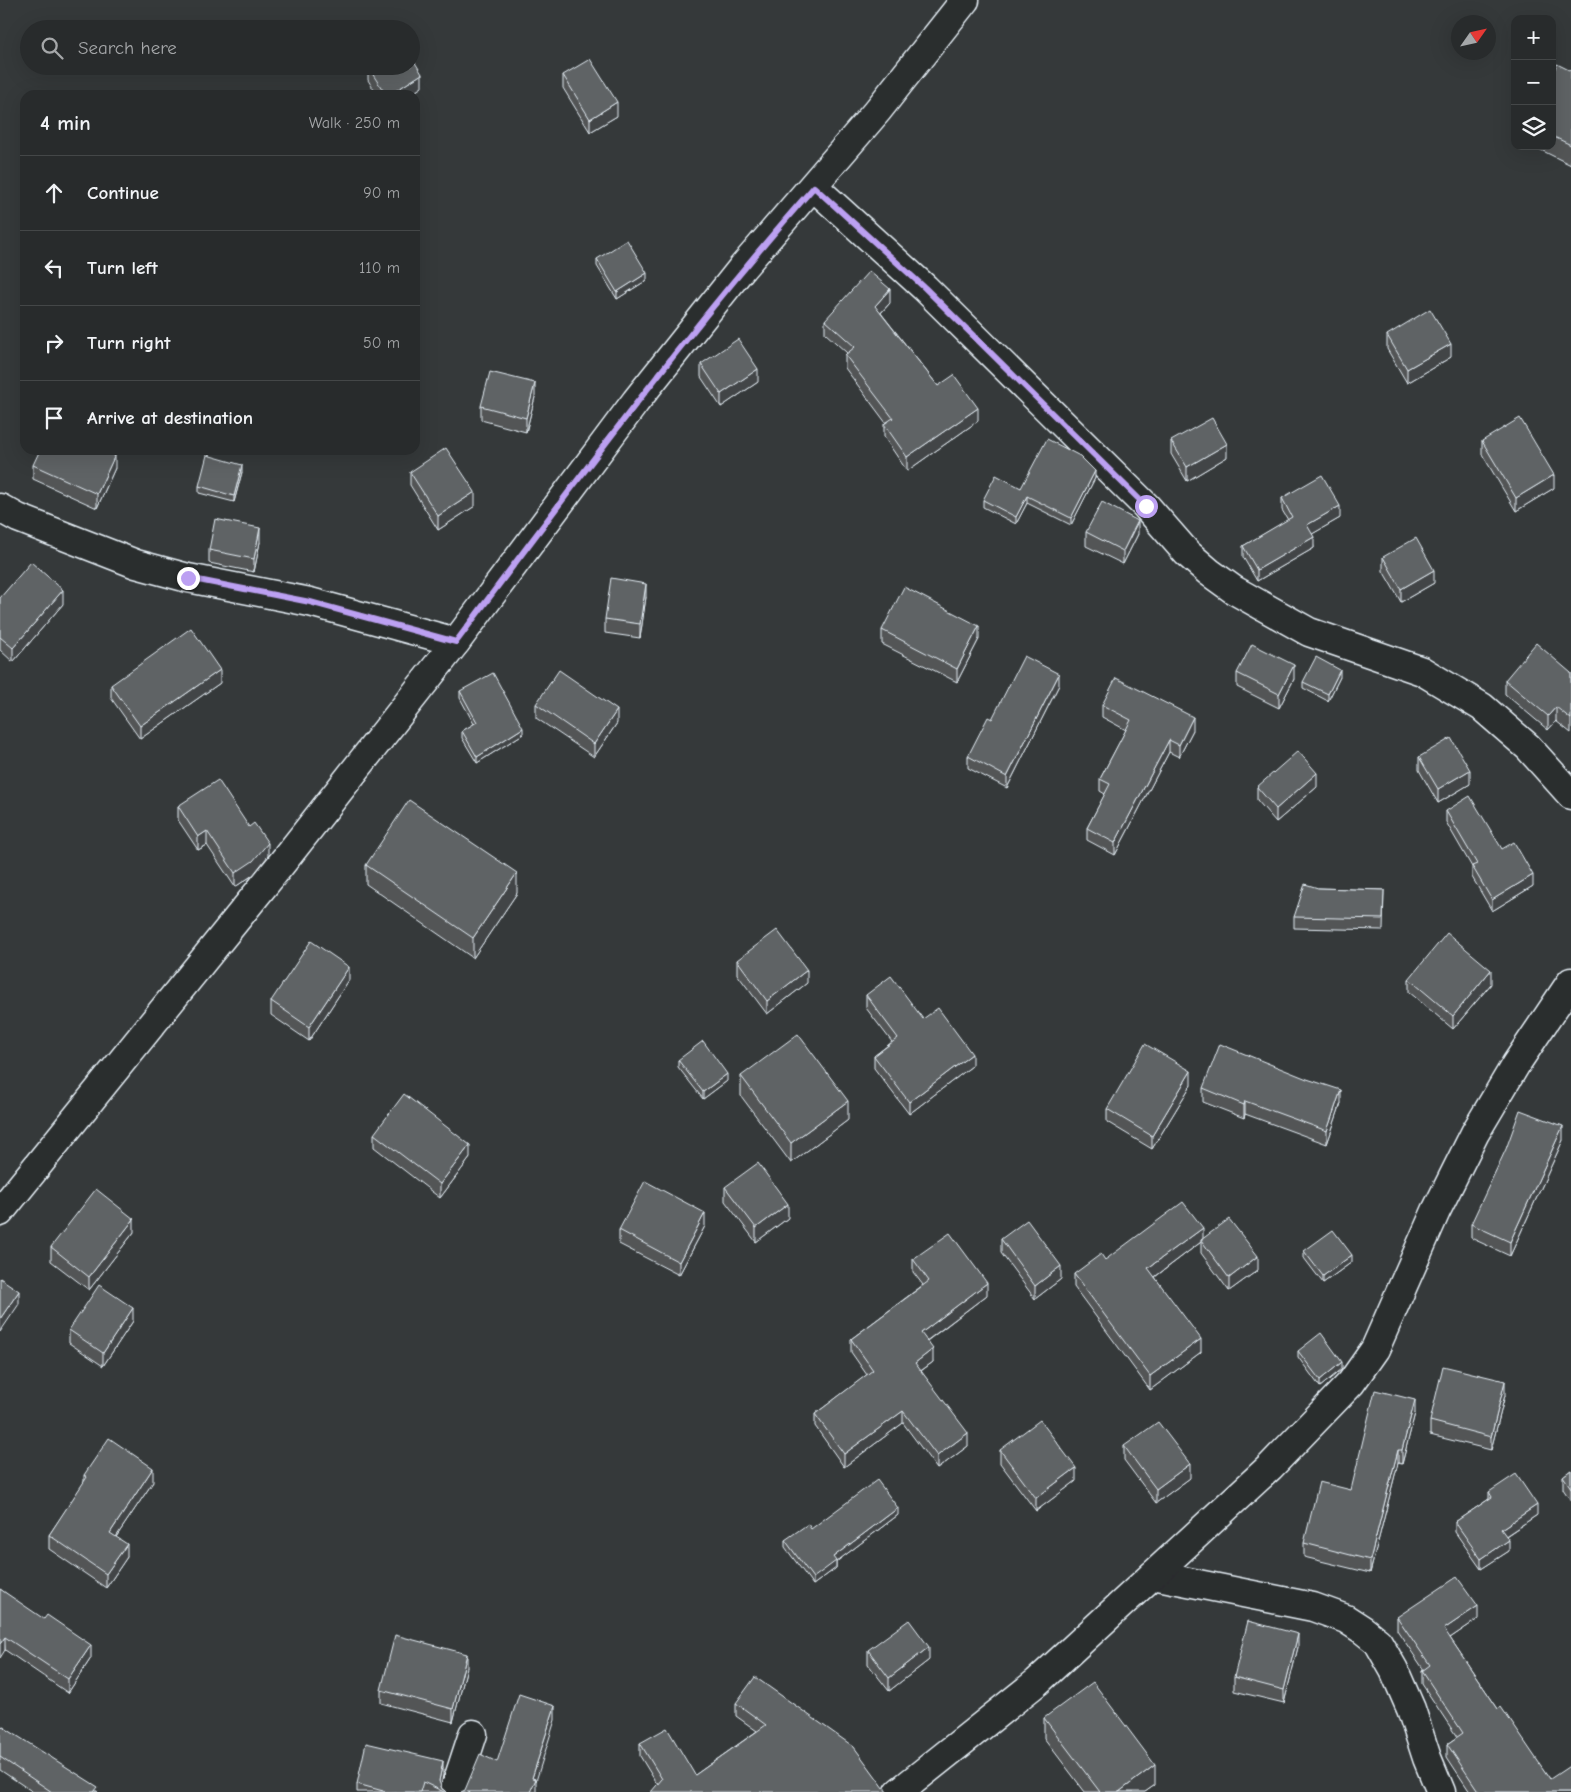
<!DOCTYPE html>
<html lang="en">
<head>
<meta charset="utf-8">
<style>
	:root { --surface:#282b2c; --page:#343738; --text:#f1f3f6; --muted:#a5a7a9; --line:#444748 }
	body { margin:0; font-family:"Comic Neue",sans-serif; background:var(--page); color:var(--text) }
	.controls { position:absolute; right:15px; top:15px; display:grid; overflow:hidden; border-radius:10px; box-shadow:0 5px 20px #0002 }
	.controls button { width:45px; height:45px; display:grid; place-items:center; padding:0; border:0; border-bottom:1px solid var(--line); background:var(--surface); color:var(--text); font:25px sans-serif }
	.compass { position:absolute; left:1451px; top:15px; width:45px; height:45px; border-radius:50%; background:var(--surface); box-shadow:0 5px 20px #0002; rotate:56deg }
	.stop { position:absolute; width:15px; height:15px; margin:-11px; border:4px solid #bca0f2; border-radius:50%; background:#fff }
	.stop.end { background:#bca0f2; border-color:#fff; box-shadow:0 1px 5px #0008 }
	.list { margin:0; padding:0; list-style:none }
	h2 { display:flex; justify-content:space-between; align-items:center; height:65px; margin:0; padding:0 20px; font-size:21px }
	h2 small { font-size:16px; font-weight:400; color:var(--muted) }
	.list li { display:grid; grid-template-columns:32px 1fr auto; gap:15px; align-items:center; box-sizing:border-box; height:75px; padding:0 20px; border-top:1px solid var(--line) }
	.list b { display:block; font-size:19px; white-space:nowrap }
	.list em { font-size:16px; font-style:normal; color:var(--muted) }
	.icon { flex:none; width:28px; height:28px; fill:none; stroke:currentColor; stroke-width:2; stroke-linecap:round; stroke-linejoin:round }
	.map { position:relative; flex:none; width:1571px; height:1792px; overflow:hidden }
	.search { position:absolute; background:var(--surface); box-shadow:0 5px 20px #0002; left:20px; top:20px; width:400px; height:55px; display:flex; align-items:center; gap:12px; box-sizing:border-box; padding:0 18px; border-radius:28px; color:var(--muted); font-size:19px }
	.panel { position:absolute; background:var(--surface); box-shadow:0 5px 20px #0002; left:20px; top:90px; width:400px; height:365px; border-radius:15px }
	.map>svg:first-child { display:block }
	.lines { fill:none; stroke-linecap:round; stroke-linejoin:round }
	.minor-casing { stroke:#e8f1f8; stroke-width:31 }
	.minor { stroke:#2a2d2e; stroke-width:28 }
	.wall { fill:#525557; stroke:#e8f1f8 }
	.shaded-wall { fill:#424547; stroke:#e8f1f8 }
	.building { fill:#5f6365; stroke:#e8f1f8 }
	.route { stroke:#bca0f2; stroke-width:6 }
</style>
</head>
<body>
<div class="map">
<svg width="1571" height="1792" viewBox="0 0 1571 1792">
	<rect width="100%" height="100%" fill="#35393a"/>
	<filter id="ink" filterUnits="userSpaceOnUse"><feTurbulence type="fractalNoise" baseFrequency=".02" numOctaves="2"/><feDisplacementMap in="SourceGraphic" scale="10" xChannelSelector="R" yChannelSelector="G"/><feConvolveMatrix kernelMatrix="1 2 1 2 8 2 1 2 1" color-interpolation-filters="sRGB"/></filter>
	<g filter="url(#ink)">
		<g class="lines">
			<defs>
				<g id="minor">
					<path d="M814 187 925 288 1146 506 1187 553 1209 572 1234 590 1309 632 1422 671 1482 707 1528 747 1571 795"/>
					<path d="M0 508 18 518 136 564 188 578 310 602 456 642"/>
					<path d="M0 1212 282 863 456 642 636 401 742 268 878 110 965 0"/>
					<path d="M1153 1575 1313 1607 1346 1619 1363 1630 1378 1642 1394 1670 1411 1709 1427 1758 1441 1792"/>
					<path d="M454 1792 473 1734"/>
					<path d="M899 1792 1037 1682 1270 1467 1351 1383 1375 1349 1436 1211 1475 1133 1516 1064 1571 982"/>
				</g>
			</defs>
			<!-- minor casing -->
			<use href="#minor" class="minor-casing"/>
			<!-- minor -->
			<use href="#minor" class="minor"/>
		</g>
		<!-- wall -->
		<g class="wall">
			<path d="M368 67 422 87 410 95H377L368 80Z"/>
			<path d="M1571 71V165L1533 146H1552V75Z"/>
			<path d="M563 75 617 116 590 132 563 88Z"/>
			<path d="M597 259 647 280 617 299 597 266Z"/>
			<path d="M890 303 881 313 938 386 978 421 907 471 884 437V424L886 423 845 368V355L847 353 825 333V320Z"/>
			<path d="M1387 335 1451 357 1407 383 1387 349Z"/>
			<path d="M701 364 758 382 721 407 701 377Z"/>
			<path d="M535 397 526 432 481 420V406Z"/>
			<path d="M1171 441 1227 457 1187 481 1171 454Z"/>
			<path d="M1482 441 1554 488 1516 511 1482 454Z"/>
			<path d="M33 465 115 468 97 508 33 479Z"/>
			<path d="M242 472 234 502 199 493V486Z"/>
			<path d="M410 472 475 506 438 530 410 485Z"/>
			<path d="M1095 478 1071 525 1027 503 1016 524 983 507V500L1021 488Z"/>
			<path d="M1282 498 1340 518 1312 534 1314 548 1257 581 1243 557V546L1288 520 1282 510Z"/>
			<path d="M1086 532 1138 534 1123 564 1086 546Z"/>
			<path d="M260 542 254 572 209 563V550Z"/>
			<path d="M1383 557 1434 583 1401 602 1383 571Z"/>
			<path d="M646 597 640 638 605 633V619Z"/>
			<path d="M0 598 63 604 13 662 0 650Z"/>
			<path d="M882 630 979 639 957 682 882 644Z"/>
			<path d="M1237 673 1294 679 1279 708 1237 687Z"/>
			<path d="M1571 673V733L1556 721 1548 730 1505 694V680Z"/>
			<path d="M1340 677 1328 701 1303 688V682Z"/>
			<path d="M220 683 140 739 111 698V685Z"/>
			<path d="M1059 685 1007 788 968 768V756L992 719Z"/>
			<path d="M460 691 523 734 477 763 462 738V731L474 724 460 698Z"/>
			<path d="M536 704 617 723 594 757 536 718Z"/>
			<path d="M1102 705 1193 730 1179 757 1169 752 1115 855 1087 840V828L1105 794 1100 791V779L1126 730 1102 717Z"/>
			<path d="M1419 757 1470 784 1438 803 1419 770Z"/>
			<path d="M1257 787H1317L1276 822 1257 800Z"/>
			<path d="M178 806 268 856 253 875 235 887 207 845 198 850 178 820Z"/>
			<path d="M1446 811 1502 849 1533 886 1492 911 1472 877V867L1446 822Z"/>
			<path d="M366 865 517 893 473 958 366 884Z"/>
			<path d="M1318 888 1384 890 1383 930 1294 928V917Z"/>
			<path d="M737 960 807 983 767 1014 737 974Z"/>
			<path d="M1409 979 1491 984 1453 1029 1409 992Z"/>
			<path d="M349 980 309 1041 271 1015V1001Z"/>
			<path d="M866 995 923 1019 972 1066 909 1114 874 1068V1056L892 1042 866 1008Z"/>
			<path d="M678 1060 727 1081 703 1099 678 1067Z"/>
			<path d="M741 1076 848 1120 791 1163 741 1096Z"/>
			<path d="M1191 1085 1152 1149 1107 1122V1109Z"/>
			<path d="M1203 1088 1341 1103 1327 1144 1245 1114 1244 1118 1203 1102Z"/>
			<path d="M374 1134 470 1158 440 1198 374 1147Z"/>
			<path d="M1563 1140 1510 1256 1471 1238V1224Z"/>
			<path d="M725 1187 788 1218 756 1242 725 1201Z"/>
			<path d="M705 1226 679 1275 619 1244V1230Z"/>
			<path d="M134 1232 89 1290 51 1261V1247Z"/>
			<path d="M1001 1239 1061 1279 1035 1299 1001 1253Z"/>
			<path d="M1203 1239 1258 1270 1229 1291 1201 1253V1242L1155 1277 1201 1352 1150 1390 1074 1287V1274L1105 1260Z"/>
			<path d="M1304 1251 1352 1262 1323 1283 1304 1258Z"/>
			<path d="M913 1259 987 1295 927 1341 933 1362 921 1371 968 1446 937 1469 903 1423 844 1467 815 1426V1414L867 1375 851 1352V1339L923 1285 913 1272Z"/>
			<path d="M133 1321 103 1366 69 1343V1330Z"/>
			<path d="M1298 1351 1342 1369 1320 1387 1298 1357Z"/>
			<path d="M1505 1395 1491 1450 1430 1435V1421Z"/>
			<path d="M1415 1413 1402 1464 1398 1463 1370 1573 1304 1557V1543L1351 1490Z"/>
			<path d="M1124 1446 1190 1478 1156 1503 1124 1460Z"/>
			<path d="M1000 1450 1076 1481 1036 1511 1000 1463Z"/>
			<path d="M1571 1470V1501L1563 1489V1476Z"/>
			<path d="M84 1475 153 1482 116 1537 127 1557 106 1588 49 1549V1535L84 1483Z"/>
			<path d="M1489 1492 1537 1515 1506 1536 1509 1551 1481 1569 1455 1532V1522L1489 1499Z"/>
			<path d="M898 1515 836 1562V1568L813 1585 785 1547V1540L811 1529Z"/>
			<path d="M0 1589 91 1658 68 1693 5 1650Z"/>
			<path d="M1397 1617 1478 1619 1450 1638 1498 1709 1550 1779 1571 1792H1470L1447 1757V1744L1457 1737 1422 1684V1671L1424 1670 1397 1630Z"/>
			<path d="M1298 1647 1284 1703 1234 1691V1677Z"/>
			<path d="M868 1650 929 1660 889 1691 868 1664Z"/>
			<path d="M467 1667 453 1722 381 1703V1690Z"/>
			<path d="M736 1703 854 1747 657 1784 640 1756V1743L695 1775 757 1731 736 1716Z"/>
			<path d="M1044 1718 1155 1785 1145 1792H1085L1044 1738Z"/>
			<path d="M0 1725 98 1792H33L0 1770Z"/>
			<path d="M443 1775 441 1786 442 1789 447 1792H357V1784Z"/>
		</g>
		<!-- shaded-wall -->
		<g class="shaded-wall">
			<path d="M422 74V87L410 95H389Z"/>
			<path d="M617 102V116L590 132V119Z"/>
			<path d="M647 273V280L617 299V292Z"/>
			<path d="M890 289V303L875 319V306Z"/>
			<path d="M1451 344V357L1407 383V369Z"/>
			<path d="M758 369V382L721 407V394Z"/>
			<path d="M535 383V397L526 432V418Z"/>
			<path d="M978 408V421L907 471V457Z"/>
			<path d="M1227 444V457L1187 481V467Z"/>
			<path d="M115 455V468L97 508V494Z"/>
			<path d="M242 465V472L234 502V496Z"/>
			<path d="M1095 471V478L1071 525V518Z"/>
			<path d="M1554 475V488L1516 511V498Z"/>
			<path d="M475 492V506L438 530V516Z"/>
			<path d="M1027 496V503L1016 524V517Z"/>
			<path d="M1340 506V518L1307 537V525Z"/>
			<path d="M1138 521V534L1123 564V551Z"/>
			<path d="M260 528V542L254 572V559Z"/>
			<path d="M1314 537V548L1257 581V570Z"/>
			<path d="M1434 570V583L1401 602V589Z"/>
			<path d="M646 584V597L640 638V624Z"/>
			<path d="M63 590V604L13 662V648Z"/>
			<path d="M979 626V639L957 682V669Z"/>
			<path d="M1294 665V679L1279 708V694Z"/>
			<path d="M220 670V683L140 739V726Z"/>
			<path d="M1340 670V677L1328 701V694Z"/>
			<path d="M1059 674V685L1007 788V777Z"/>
			<path d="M1556 707V721L1548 730V716Z"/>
			<path d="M617 710V723L594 757V744Z"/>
			<path d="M1193 717V730L1179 757V745Z"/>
			<path d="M523 728V734L477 763V757Z"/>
			<path d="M1169 740V752L1115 855V843Z"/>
			<path d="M1470 770V784L1438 803V789Z"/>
			<path d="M1317 773V787L1276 822V809Z"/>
			<path d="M207 831V845L198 850V837Z"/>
			<path d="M268 843V856L253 875 235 887V873Z"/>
			<path d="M517 873V893L473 958V938Z"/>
			<path d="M1533 875V886L1492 911V900Z"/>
			<path d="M349 967V980L309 1041V1027Z"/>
			<path d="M807 970V983L767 1014V1001Z"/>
			<path d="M1491 970V984L1453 1029V1016Z"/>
			<path d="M972 1054V1066L909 1114V1102Z"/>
			<path d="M1191 1071V1085L1152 1149V1136Z"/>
			<path d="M727 1074V1081L703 1099V1092Z"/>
			<path d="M1341 1090V1103L1327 1144V1131Z"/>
			<path d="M848 1101V1120L791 1163V1143Z"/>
			<path d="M1245 1101V1114L1244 1118V1105Z"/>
			<path d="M1563 1126V1140L1510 1256V1242Z"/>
			<path d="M470 1145V1158L440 1198V1184Z"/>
			<path d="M788 1204V1218L756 1242V1228Z"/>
			<path d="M705 1213V1226L679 1275V1262Z"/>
			<path d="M134 1219V1232L89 1290V1277Z"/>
			<path d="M1203 1228V1241L1201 1240V1242L1148 1282V1268Z"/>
			<path d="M1352 1255V1262L1323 1283V1276Z"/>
			<path d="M1258 1256V1270L1229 1291V1278Z"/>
			<path d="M1061 1266V1279L1035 1299V1286Z"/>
			<path d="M987 1283V1295L921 1345V1333Z"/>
			<path d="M19 1291V1304L0 1332V1319Z"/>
			<path d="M133 1308V1321L103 1366V1353Z"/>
			<path d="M1201 1339V1352L1150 1390V1376Z"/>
			<path d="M933 1349V1362L915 1375V1363Z"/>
			<path d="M1342 1362V1369L1320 1387V1380Z"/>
			<path d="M1505 1381V1395L1491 1450V1437Z"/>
			<path d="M1415 1400V1413L1402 1464V1450Z"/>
			<path d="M903 1411V1423L844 1467V1454Z"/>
			<path d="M968 1433V1446L937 1469V1456Z"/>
			<path d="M1398 1450V1463L1370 1573V1560Z"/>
			<path d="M1190 1464V1478L1156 1503V1489Z"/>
			<path d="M153 1468V1482L110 1546V1533Z"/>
			<path d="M1076 1468V1481L1036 1511V1498Z"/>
			<path d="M1537 1505V1515L1501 1539V1529Z"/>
			<path d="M898 1508V1515L836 1562V1568L813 1585V1578L833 1557Z"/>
			<path d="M1509 1540V1551L1481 1569V1559Z"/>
			<path d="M127 1544V1557L106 1588V1574Z"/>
			<path d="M1478 1606V1619L1444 1642V1629Z"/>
			<path d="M1298 1634V1647L1284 1703V1690Z"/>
			<path d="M5 1637V1650L0 1658V1644Z"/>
			<path d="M91 1645V1658L68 1693V1679Z"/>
			<path d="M929 1647V1660L889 1691V1678Z"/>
			<path d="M467 1654V1667L453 1722V1709Z"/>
			<path d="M555 1706V1720L536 1781V1779V1792H530L532 1778Z"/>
			<path d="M443 1761V1775L440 1790 439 1781Z"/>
			<path d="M1155 1765V1785L1145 1792H1119Z"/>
		</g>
		<!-- building -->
		<g class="building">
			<path d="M411 56 422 74 389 95H386L368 67 369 66H411Z"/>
			<path d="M590 59 617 102 590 119 563 75Z"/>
			<path d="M1557 64 1571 71V145L1552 136V75Z"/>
			<path d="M627 240 647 273 617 292 597 259Z"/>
			<path d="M869 271 890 289 875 306 938 386 954 375 978 408 907 457 884 424 893 418 845 355 855 347 825 320Z"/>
			<path d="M1430 309 1451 344 1407 369 1387 335Z"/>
			<path d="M738 339 758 369 721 394 701 364Z"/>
			<path d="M490 372 535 383 526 418 481 406Z"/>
			<path d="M1212 418 1227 444 1187 467 1171 441Z"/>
			<path d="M1520 418 1554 475 1516 498 1482 441Z"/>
			<path d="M1047 439 1080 456 1095 471 1071 518 1027 496 1016 517 983 500 996 475 1021 488Z"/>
			<path d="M446 448 475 492 438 516 410 472Z"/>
			<path d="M40 450H105L115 455 97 494 33 465Z"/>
			<path d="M207 455 242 465 234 496 199 486Z"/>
			<path d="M1322 475 1340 506 1307 525 1314 537 1257 570 1243 546 1292 517 1282 498Z"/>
			<path d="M1102 502 1138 521 1123 551 1086 532Z"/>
			<path d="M215 519 260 528 254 559 209 550Z"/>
			<path d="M1416 538 1434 570 1401 589 1383 557Z"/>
			<path d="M31 562 63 590 13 648 0 637V598Z"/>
			<path d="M611 578 646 584 640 624 605 619Z"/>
			<path d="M904 587 979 626 957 669 882 630Z"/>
			<path d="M191 628 220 670 140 726 111 685Z"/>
			<path d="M1536 643 1571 673V719L1556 707 1548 716 1505 680Z"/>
			<path d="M1252 644 1294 665 1279 694 1237 673Z"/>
			<path d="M1024 656 1059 674 1007 777 968 756 988 717 992 719Z"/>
			<path d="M1316 657 1340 670 1328 694 1303 682Z"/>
			<path d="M559 670 617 710 594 744 536 704Z"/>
			<path d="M493 673 523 728 477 757 462 731 477 722 460 691Z"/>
			<path d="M1116 678 1193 717 1179 745 1169 740 1115 843 1087 828 1110 784 1100 779 1131 720 1102 705Z"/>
			<path d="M1451 738 1470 770 1438 789 1419 757Z"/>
			<path d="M1298 751 1317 773 1276 809 1257 787Z"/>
			<path d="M218 780 249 827 254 823 268 843 253 861 235 873 207 831 198 837 178 806Z"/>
			<path d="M1470 796 1502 849 1514 842 1533 875 1492 900 1472 866 1477 864 1446 811Z"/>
			<path d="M409 800 517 873 473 938 366 865Z"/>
			<path d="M1305 884 1318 888 1384 890 1383 919 1294 917Z"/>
			<path d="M777 930 807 970 767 1001 737 960Z"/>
			<path d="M1447 933 1491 970 1453 1016 1409 979Z"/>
			<path d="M311 941 349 967 309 1027 271 1001Z"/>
			<path d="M891 976 923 1019 938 1008 972 1054 909 1102 874 1056 898 1038 866 995Z"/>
			<path d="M798 1034 848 1101 791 1143 741 1076Z"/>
			<path d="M703 1041 727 1074 703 1092 678 1060Z"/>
			<path d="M1145 1044 1191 1071 1152 1136 1107 1109Z"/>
			<path d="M1220 1044 1307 1079 1341 1090 1327 1131 1245 1101 1244 1105 1203 1088Z"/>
			<path d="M404 1094 470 1145 440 1184 374 1134Z"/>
			<path d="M1520 1110 1563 1126 1510 1242 1471 1224 1506 1149Z"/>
			<path d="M758 1163 788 1204 756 1228 725 1187Z"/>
			<path d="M645 1181 705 1213 679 1262 619 1230Z"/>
			<path d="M96 1189 134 1219 89 1277 51 1247Z"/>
			<path d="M1183 1202 1203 1228 1148 1268 1201 1339 1150 1376 1074 1274 1101 1254 1105 1260Z"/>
			<path d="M1229 1219 1258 1256 1229 1278 1201 1240Z"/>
			<path d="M1027 1220 1061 1266 1035 1286 1001 1239Z"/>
			<path d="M1333 1230 1352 1255 1323 1276 1304 1251Z"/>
			<path d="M950 1233 987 1283 921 1333 933 1349 915 1363 968 1433 937 1456 903 1411 844 1454 815 1414 873 1370 851 1339 929 1281 913 1259Z"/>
			<path d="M0 1278 19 1291 0 1319Z"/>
			<path d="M99 1285 133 1308 103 1353 69 1330Z"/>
			<path d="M1321 1333 1342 1362 1320 1380 1298 1351Z"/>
			<path d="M1443 1366 1505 1381 1491 1437 1430 1421Z"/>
			<path d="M1375 1390 1415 1400 1402 1450H1398L1370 1560 1304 1543 1319 1482 1351 1490Z"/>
			<path d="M1040 1420 1076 1468 1036 1498 1000 1450Z"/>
			<path d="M1158 1422 1190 1464 1156 1489 1124 1446Z"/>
			<path d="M109 1438 153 1468 110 1533 127 1544 106 1574 49 1535 87 1477 84 1475Z"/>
			<path d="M1571 1470V1488L1563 1476Z"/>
			<path d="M1516 1474 1537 1505 1501 1529 1509 1540 1481 1559 1455 1522 1492 1497 1489 1492Z"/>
			<path d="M877 1480 898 1508 833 1557 836 1561 813 1578 785 1540 808 1524 811 1529Z"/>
			<path d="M1457 1577 1478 1606 1444 1629 1498 1709 1501 1707 1550 1779 1571 1765V1792H1479L1447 1744 1463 1733 1422 1671 1430 1665 1397 1617Z"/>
			<path d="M0 1589 44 1619 47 1615 91 1645 68 1679 5 1637 0 1644Z"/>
			<path d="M909 1620 929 1647 889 1678 868 1650Z"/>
			<path d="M1248 1621 1298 1634 1284 1690 1234 1677Z"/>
			<path d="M395 1635 467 1654 453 1709 381 1690Z"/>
			<path d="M755 1677 854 1747 887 1792H651L662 1779 640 1743 667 1728 695 1775 766 1725 736 1703Z"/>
			<path d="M1093 1682 1155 1765 1119 1792H1100L1044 1718Z"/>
			<path d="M519 1694 555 1706 532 1778 536 1779 530 1792H461L465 1790 480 1754 497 1762Z"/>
			<path d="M0 1725 98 1787 94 1792H52L0 1757Z"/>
			<path d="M366 1743 443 1761 439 1781 442 1789 447 1792H444L423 1782 420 1792H387L357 1784Z"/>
		</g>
	</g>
	<g class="lines" filter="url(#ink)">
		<!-- route -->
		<path class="route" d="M188 578 310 602 456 642C572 487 686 332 814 187L925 288 1146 506"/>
	</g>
</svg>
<div class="controls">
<button>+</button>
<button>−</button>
<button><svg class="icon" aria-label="layers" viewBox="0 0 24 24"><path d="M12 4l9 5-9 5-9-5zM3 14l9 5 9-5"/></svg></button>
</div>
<svg class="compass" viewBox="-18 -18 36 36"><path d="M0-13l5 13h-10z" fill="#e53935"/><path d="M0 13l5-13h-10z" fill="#a5a7a9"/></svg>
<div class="stop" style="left:1146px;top:506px"></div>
<div class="stop end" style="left:188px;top:578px"></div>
<div class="search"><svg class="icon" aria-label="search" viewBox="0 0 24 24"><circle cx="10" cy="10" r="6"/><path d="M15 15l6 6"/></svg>Search here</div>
<section class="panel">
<h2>4 min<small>Walk · 250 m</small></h2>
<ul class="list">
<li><svg class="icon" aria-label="ahead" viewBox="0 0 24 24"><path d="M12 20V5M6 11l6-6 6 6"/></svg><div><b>Continue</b></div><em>90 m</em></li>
<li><svg class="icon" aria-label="left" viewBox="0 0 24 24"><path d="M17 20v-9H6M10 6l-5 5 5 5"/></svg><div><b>Turn left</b></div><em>110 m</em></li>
<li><svg class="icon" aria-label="right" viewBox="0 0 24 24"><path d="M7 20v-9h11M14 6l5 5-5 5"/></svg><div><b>Turn right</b></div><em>50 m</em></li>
<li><svg class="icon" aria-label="arrive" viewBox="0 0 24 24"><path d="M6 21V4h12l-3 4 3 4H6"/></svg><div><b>Arrive at destination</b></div></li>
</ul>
</section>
</div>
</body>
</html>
